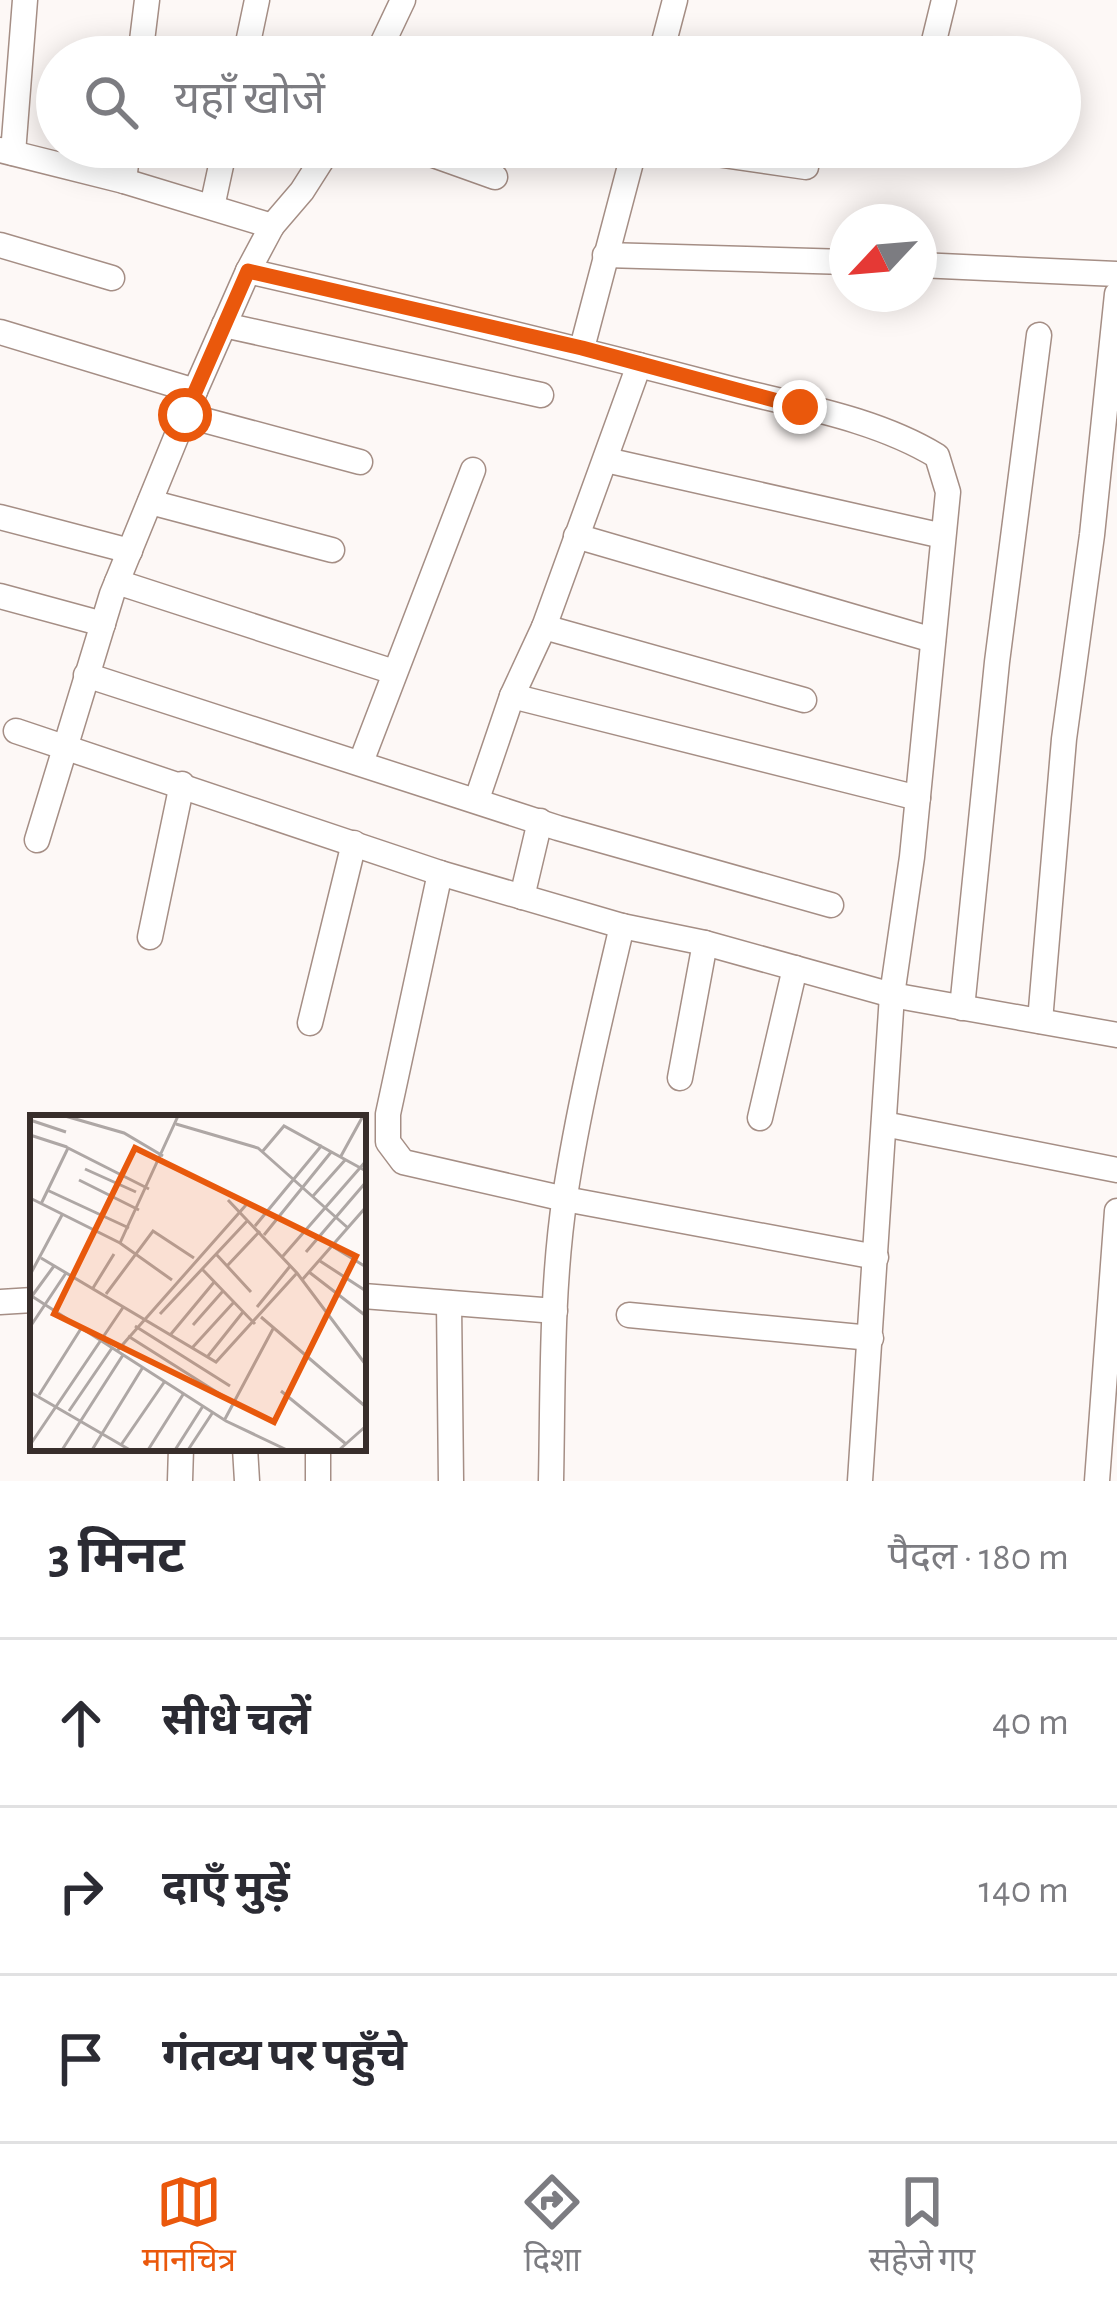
<!DOCTYPE html>
<html lang="hi">
<head>
<meta charset="utf-8">
<style>
	:root { --surface:#fff; --page:#f2f2f3; --text:#2b2b33; --muted:#7c7c81; --line:#e1e1e2; --accent:#ea580c }
	body { margin:0; font-family:"Alegreya Sans","Noto Sans Devanagari",sans-serif; background:var(--page); color:var(--text) }
	.compass { position:absolute; left:829px; top:204px; width:108px; height:108px; border-radius:50%; background:var(--surface); box-shadow:0 6px 30px #0003; rotate:244deg }
	.stop { position:absolute; width:36px; height:36px; margin:-27px; border:9px solid #ea580c; border-radius:50%; background:#fff }
	.stop.end { background:#ea580c; border-color:#fff; box-shadow:0 3px 12px #0008 }
	.list { margin:0; padding:0; list-style:none }
	h2 { display:flex; justify-content:space-between; align-items:center; height:156px; margin:0; padding:0 48px; font-size:51px }
	h2 small { font-size:39px; font-weight:400; color:var(--muted) }
	.list li { display:grid; grid-template-columns:78px 1fr auto; gap:36px; align-items:center; box-sizing:border-box; height:168px; padding:0 48px; border-top:3px solid var(--line) }
	.list b { display:block; font-size:45px; white-space:nowrap }
	.list em { font-size:39px; font-style:normal; color:var(--muted) }
	.icon { flex:none; width:66px; height:66px; fill:none; stroke:currentColor; stroke-width:2; stroke-linecap:round; stroke-linejoin:round }
	.map { position:relative; flex:none; width:1117px; height:1481px; overflow:hidden }
	.search { position:absolute; background:var(--surface); box-shadow:0 6px 30px #0003; left:36px; right:36px; top:36px; height:132px; display:flex; align-items:center; gap:30px; box-sizing:border-box; padding:0 42px; border-radius:66px; color:var(--muted); font-size:45px }
	.sheet { height:660px; background:var(--surface) }
	nav { display:flex; justify-content:space-around; align-items:center; box-sizing:border-box; height:168px; border-top:3px solid var(--line); background:var(--surface); font-size:33px; color:var(--muted) }
	nav a { display:grid; justify-items:center; gap:6px }
	nav .on { color:var(--accent) }
	.map>svg:first-child { display:block }
	.lines { fill:none; stroke-linecap:round; stroke-linejoin:round }
	.street-casing { stroke:#a58e85; stroke-width:27 }
	.street { stroke:#fff; stroke-width:24 }
	.route { stroke:#ea580c; stroke-width:15 }
	.inset-road { fill:none; stroke:#aea7a5; stroke-width:3 }
	.view { fill:#e8590c; fill-opacity:0.15; stroke:#e8590c; stroke-width:6 }
	.inset-edge { fill:none; stroke:#382e2b; stroke-width:6 }
</style>
</head>
<body>
<div class="map">
<svg width="1117" height="1481" viewBox="0 0 1117 1481">
	<rect width="100%" height="100%" fill="#fdf8f6"/>
	<g class="lines">
		<defs>
			<g id="street">
				<path d="M933 45 944 0"/>
				<path d="M140 57 147 0"/>
				<path d="M245 57 257 0"/>
				<path d="M376 57 403 0"/>
				<path d="M660 57 675 0"/>
				<path d="M411 147 495 177"/>
				<path d="M668 147 806 167"/>
				<path d="M0 150 124 181 272 226"/>
				<path d="M13 153 25 0"/>
				<path d="M124 181 128 147"/>
				<path d="M212 207 225 147"/>
				<path d="M0 245 112 278"/>
				<path d="M605 255 847 262"/>
				<path d="M919 265 1117 274"/>
				<path d="M248 271C406 307 563 345 720 386 791 405 873 417 937 456L948 492 912 857 892 995 860 1481"/>
				<path d="M224 325 541 395"/>
				<path d="M0 332 195 391"/>
				<path d="M582 348 635 147"/>
				<path d="M185 415 360 462"/>
				<path d="M606 460 943 536"/>
				<path d="M150 502 332 550"/>
				<path d="M0 517 130 551"/>
				<path d="M576 536 933 640"/>
				<path d="M117 582 394 672"/>
				<path d="M0 596 103 624"/>
				<path d="M544 627 804 700"/>
				<path d="M86 675 558 828 831 905"/>
				<path d="M512 696 918 798"/>
				<path d="M16 731 440 873 622 926 705 943 892 995 1117 1035"/>
				<path d="M361 762 473 470"/>
				<path d="M477 799 512 696 544 627 639 365"/>
				<path d="M37 840 112 594 195 391 248 271 272 226 302 191 330 147"/>
				<path d="M440 873 388 1114V1142L403 1162 565 1199 876 1257"/>
				<path d="M522 897 540 821"/>
				<path d="M150 937 182 784"/>
				<path d="M962 1008 997 662 1039 335"/>
				<path d="M1040 1021 1064 739 1092 535 1117 294"/>
				<path d="M310 1023 354 843"/>
				<path d="M680 1078 705 943"/>
				<path d="M760 1118 795 968"/>
				<path d="M884 1124 1117 1170"/>
				<path d="M363 1296 555 1311"/>
				<path d="M0 1302 33 1300"/>
				<path d="M449 1303 451 1481"/>
				<path d="M629 1315 871 1338"/>
				<path d="M245 1448 247 1481"/>
				<path d="M318 1448V1481"/>
				<path d="M180 1481 181 1448"/>
				<path d="M551 1481C553 1386 551 1290 565 1196 579 1105 601 1015 622 926"/>
				<path d="M1097 1481 1117 1211"/>
			</g>
		</defs>
		<!-- street casing -->
		<use href="#street" class="street-casing"/>
		<!-- street -->
		<use href="#street" class="street"/>
	</g>
	<g class="lines">
		<!-- route -->
		<path class="route" d="M185 415 248 271 582 348 800 407"/>
	</g>
	<!-- overview -->
	<g transform="translate(30 1115)">
		<rect width="336" height="336" fill="#fdf8f6"/>
		<path class="inset-road" d="M35 1 94 18 133 41M0 5 36 17M146 9 228 33 318 113M0 20 37 32M232 37 254 11 336 56M311 41 333 1M55 54 106 77M49 65 109 95M17 75 99 113M283 81 316 44M0 83 90 128 142 165M198 85 267 158 336 250M11 89 38 33 119 74M225 111 292 30M234 120 302 36M90 128 148 1M302 131 336 152M276 137 336 67M186 139 221 177M253 141 336 46M11 143 186 247 267 158M290 146 336 176M197 151 230 116M172 154 225 209M279 157 336 201M0 160 32 100M272 165 336 92M63 173 84 139M76 179 123 116 164 143M0 180 196 306 257 335M2 181 24 151M227 192 261 150M130 199 218 105M231 202 336 292M163 210 193 176M105 211 200 271M0 212 36 158M141 219 185 166M98 221 204 288M162 233 204 187M87 236 216 90M178 241 213 197M251 276 316 329M0 277 100 335M9 280 52 212M39 296 82 233M195 304 244 212M0 330 94 191M91 330 135 266M32 335 93 240M62 335 113 252M118 335 154 278M145 335 173 291M158 335 183 297M309 335 336 311"/>
		<path class="view" d="M105 33 326 141 244 307 24 199Z"/>
		<rect width="336" height="336" class="inset-edge"/>
	</g>
</svg>
<svg class="compass" viewBox="-18 -18 36 36"><path d="M0-13l5 13h-10z" fill="#e53935"/><path d="M0 13l5-13h-10z" fill="#7c7c81"/></svg>
<div class="stop" style="left:185px;top:415px"></div>
<div class="stop end" style="left:800px;top:407px"></div>
<div class="search"><svg class="icon" aria-label="search" viewBox="0 0 24 24"><circle cx="10" cy="10" r="6"/><path d="M15 15l6 6"/></svg>यहाँ खोजें</div>
</div>
<section class="sheet">
<h2>3 मिनट<small>पैदल · 180 m</small></h2>
<ul class="list">
<li><svg class="icon" aria-label="ahead" viewBox="0 0 24 24"><path d="M12 20V5M6 11l6-6 6 6"/></svg><div><b>सीधे चलें</b></div><em>40 m</em></li>
<li><svg class="icon" aria-label="right" viewBox="0 0 24 24"><path d="M7 20v-9h11M14 6l5 5-5 5"/></svg><div><b>दाएँ मुड़ें</b></div><em>140 m</em></li>
<li><svg class="icon" aria-label="arrive" viewBox="0 0 24 24"><path d="M6 21V4h12l-3 4 3 4H6"/></svg><div><b>गंतव्य पर पहुँचे</b></div></li>
</ul>
</section>
<nav>
<a class="on"><svg class="icon" aria-label="map" viewBox="0 0 24 24"><path d="M3 6l6-2 6 2 6-2v14l-6 2-6-2-6 2zM9 4v14M15 6v14"/></svg>मानचित्र</a>
<a><svg class="icon" aria-label="directions" viewBox="0 0 24 24"><path d="M12 3l9 9-9 9-9-9zM9 14v-3h6M13 9l2 2-2 2"/></svg>दिशा</a>
<a><svg class="icon" aria-label="saved" viewBox="0 0 24 24"><path d="M7 4h10v16l-5-4-5 4z"/></svg>सहेजे गए</a>
</nav>
</body>
</html>
